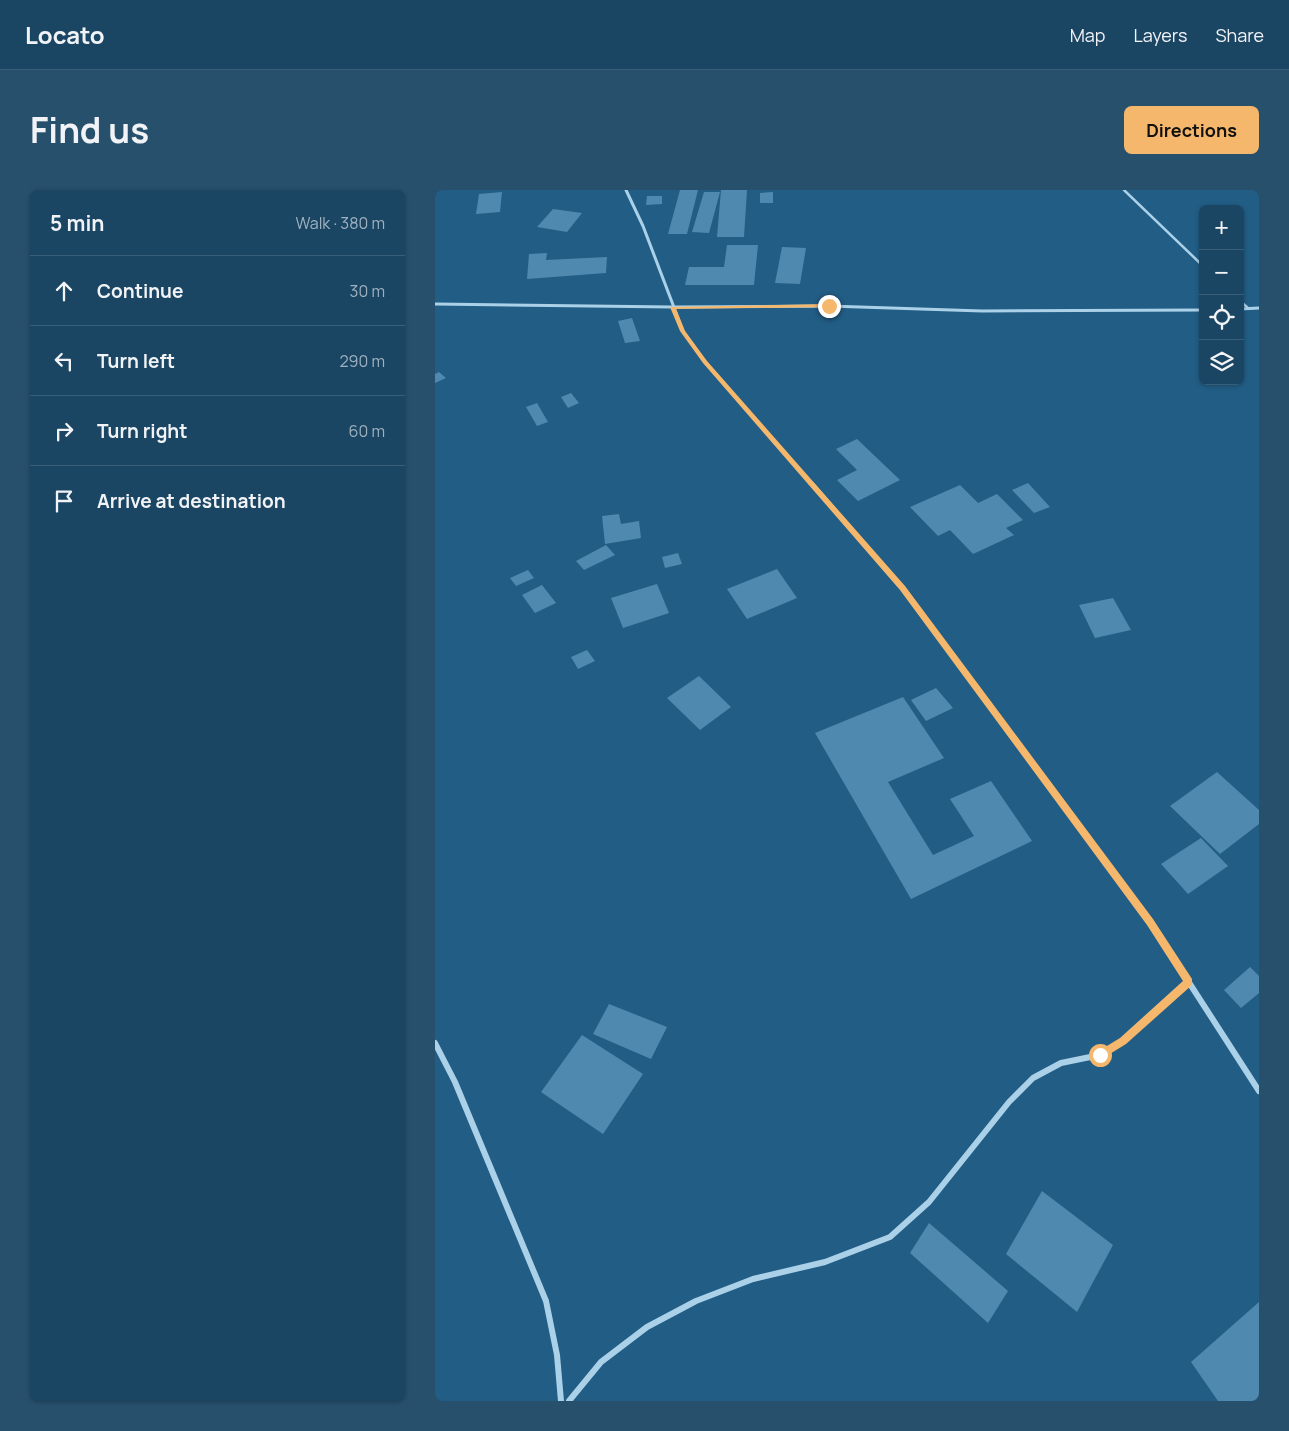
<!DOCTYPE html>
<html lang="en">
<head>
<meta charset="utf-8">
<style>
	:root { --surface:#1a4664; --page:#27506d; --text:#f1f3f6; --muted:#9fb1bf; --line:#385e78; --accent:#f5b76c }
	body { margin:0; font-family:Manrope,sans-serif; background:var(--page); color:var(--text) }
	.controls { position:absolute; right:15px; top:15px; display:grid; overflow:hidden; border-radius:8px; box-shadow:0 1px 4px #0004 }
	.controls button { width:45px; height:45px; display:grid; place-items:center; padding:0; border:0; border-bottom:1px solid var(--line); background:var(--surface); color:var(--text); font:25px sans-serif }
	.stop { position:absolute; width:15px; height:15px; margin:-11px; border:4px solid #f5b76c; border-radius:50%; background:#fff }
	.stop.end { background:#f5b76c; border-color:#fff; box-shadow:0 1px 5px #0008 }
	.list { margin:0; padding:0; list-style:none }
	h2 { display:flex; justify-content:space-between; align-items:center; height:65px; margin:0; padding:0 20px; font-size:21px }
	h2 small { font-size:16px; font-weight:400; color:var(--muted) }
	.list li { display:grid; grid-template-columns:32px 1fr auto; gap:15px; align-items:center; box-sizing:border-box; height:70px; padding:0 20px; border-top:1px solid var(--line) }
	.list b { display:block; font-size:19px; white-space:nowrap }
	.list em { font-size:16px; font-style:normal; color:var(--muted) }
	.icon { flex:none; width:28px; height:28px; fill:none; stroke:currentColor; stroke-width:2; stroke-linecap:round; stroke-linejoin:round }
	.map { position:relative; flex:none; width:824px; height:1211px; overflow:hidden; border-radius:8px }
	header { display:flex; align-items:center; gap:30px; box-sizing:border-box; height:70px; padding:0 25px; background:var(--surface); border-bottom:1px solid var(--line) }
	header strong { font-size:24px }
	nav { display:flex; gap:28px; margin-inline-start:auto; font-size:18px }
	.intro { display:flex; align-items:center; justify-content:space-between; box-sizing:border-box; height:120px; padding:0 30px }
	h1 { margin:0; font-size:35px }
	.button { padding:12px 22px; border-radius:8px; background:var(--accent); color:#111; font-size:18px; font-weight:700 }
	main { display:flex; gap:30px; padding:0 30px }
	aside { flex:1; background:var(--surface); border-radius:8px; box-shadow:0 1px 4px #0004 }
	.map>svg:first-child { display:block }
	.building { fill:#4f89af }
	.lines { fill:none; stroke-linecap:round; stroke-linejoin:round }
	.service { stroke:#abd1e9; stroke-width:2.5 }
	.minor-far2 { stroke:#abd1e9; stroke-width:3 }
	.minor-far1 { stroke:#abd1e9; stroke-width:4.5 }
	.minor { stroke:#abd1e9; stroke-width:6 }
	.route { fill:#f5b76c }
</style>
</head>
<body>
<header>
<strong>Locato</strong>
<nav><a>Map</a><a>Layers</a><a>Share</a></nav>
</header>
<div class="intro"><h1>Find us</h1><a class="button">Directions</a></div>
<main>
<aside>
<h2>5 min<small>Walk · 380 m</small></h2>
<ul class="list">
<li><svg class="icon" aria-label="ahead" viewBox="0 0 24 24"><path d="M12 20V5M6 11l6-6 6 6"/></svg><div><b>Continue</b></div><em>30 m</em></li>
<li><svg class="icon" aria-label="left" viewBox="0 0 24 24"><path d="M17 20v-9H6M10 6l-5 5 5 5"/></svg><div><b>Turn left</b></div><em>290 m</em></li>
<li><svg class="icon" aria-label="right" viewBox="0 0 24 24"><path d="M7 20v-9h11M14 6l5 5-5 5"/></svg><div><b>Turn right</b></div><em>60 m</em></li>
<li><svg class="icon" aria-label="arrive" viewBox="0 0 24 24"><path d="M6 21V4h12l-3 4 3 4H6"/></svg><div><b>Arrive at destination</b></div></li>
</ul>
</aside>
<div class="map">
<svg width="824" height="1211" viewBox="0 0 824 1211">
	<rect width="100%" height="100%" fill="#225d85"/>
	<!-- building -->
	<g class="building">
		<path d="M245 0H263L252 44H233Z"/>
		<path d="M286 0H312L309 47H282Z"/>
		<path d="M67 2 65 22 41 24 44 4Z"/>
		<path d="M269 2H285L274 43 257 42Z"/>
		<path d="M338 2V13H325V3Z"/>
		<path d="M212 6H227V14L211 15Z"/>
		<path d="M118 19 147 23 132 42 102 37Z"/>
		<path d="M292 55H323L319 95H250L254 77H289Z"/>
		<path d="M347 57 371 58 365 94 340 93Z"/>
		<path d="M112 63 111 70 172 67 171 83 92 89 94 64Z"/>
		<path d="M197 128 205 151 190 153 183 131Z"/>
		<path d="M4 182 11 188 0 193V184Z"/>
		<path d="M136 203 144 213 133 218 126 207Z"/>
		<path d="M102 213 113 232 102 236 91 217Z"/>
		<path d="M422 249 465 290 423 311 402 290 422 280 401 259Z"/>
		<path d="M593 293 615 317 599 323 577 300Z"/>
		<path d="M525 295 543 313 562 304 588 330 571 338 579 345 538 364 515 340 503 346 475 317Z"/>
		<path d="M184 324 186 334 204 331 206 348 170 354 167 326Z"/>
		<path d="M171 355 180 365 149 380 141 371Z"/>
		<path d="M243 363 247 374 230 378 227 367Z"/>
		<path d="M342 379 362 408 312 429 292 399Z"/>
		<path d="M93 380 99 388 81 396 75 388Z"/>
		<path d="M222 394 234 423 188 438 176 408Z"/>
		<path d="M107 395 121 413 100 423 87 405Z"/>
		<path d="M678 408 696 440 660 448 644 415Z"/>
		<path d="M152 460 160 471 143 479 136 467Z"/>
		<path d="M264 486 296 517 265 540 232 508Z"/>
		<path d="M501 498 518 518 491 531 476 510Z"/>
		<path d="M468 507 509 568 453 592 498 665 539 646 515 609 556 591 597 651 476 709 380 543Z"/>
		<path d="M782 582 824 620V634L785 664 735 616Z"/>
		<path d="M766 648 793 676 753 704 726 674Z"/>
		<path d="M815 777 824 786V803L806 818 789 800Z"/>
		<path d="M174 814 232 837 216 869 158 844Z"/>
		<path d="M147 845 208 884 168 944 106 902Z"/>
		<path d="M607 1001 678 1055 642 1122 571 1064Z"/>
		<path d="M494 1033 573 1101 553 1133 475 1063Z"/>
		<path d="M824 1112V1211H783L756 1172Z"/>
	</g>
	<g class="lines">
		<!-- service -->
		<g class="service">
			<path d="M689 0 768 76"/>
			<path d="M805 111 813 118"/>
		</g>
		<!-- minor-far2 -->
		<g class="minor-far2">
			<path d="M191 0 208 36 248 141 270 172 378 296"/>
			<path d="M0 114 237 117 394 116 547 121 768 120"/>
			<path d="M805 119 824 118"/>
		</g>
		<!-- minor-far1 -->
		<path class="minor-far1" d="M377 294 467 398 683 689"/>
		<!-- minor -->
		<g class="minor">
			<path d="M682 687 715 732 824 901"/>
			<path d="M0 853 20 892 111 1111 122 1165 126 1211"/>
			<path d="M134 1211 166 1172 212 1137 261 1111 318 1089 390 1072 455 1047 494 1012 574 912 598 888 626 873 665 865 688 851 753 792"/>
		</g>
	</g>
	<!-- route -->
	<path class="route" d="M394 114 396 117 241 119 250 141 272 171 470 396 718 729 757 789V795L691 854 665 870 662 868V862L685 848 748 791 712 735 465 400 268 173 245 141 235 117Z"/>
</svg>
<div class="controls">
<button>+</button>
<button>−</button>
<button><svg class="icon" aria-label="locate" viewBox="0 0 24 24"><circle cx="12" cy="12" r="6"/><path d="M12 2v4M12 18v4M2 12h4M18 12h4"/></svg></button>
<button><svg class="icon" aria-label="layers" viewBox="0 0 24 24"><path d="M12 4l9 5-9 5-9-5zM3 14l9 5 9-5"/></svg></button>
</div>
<div class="stop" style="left:665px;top:865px"></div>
<div class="stop end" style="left:394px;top:116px"></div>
</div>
</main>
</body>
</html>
